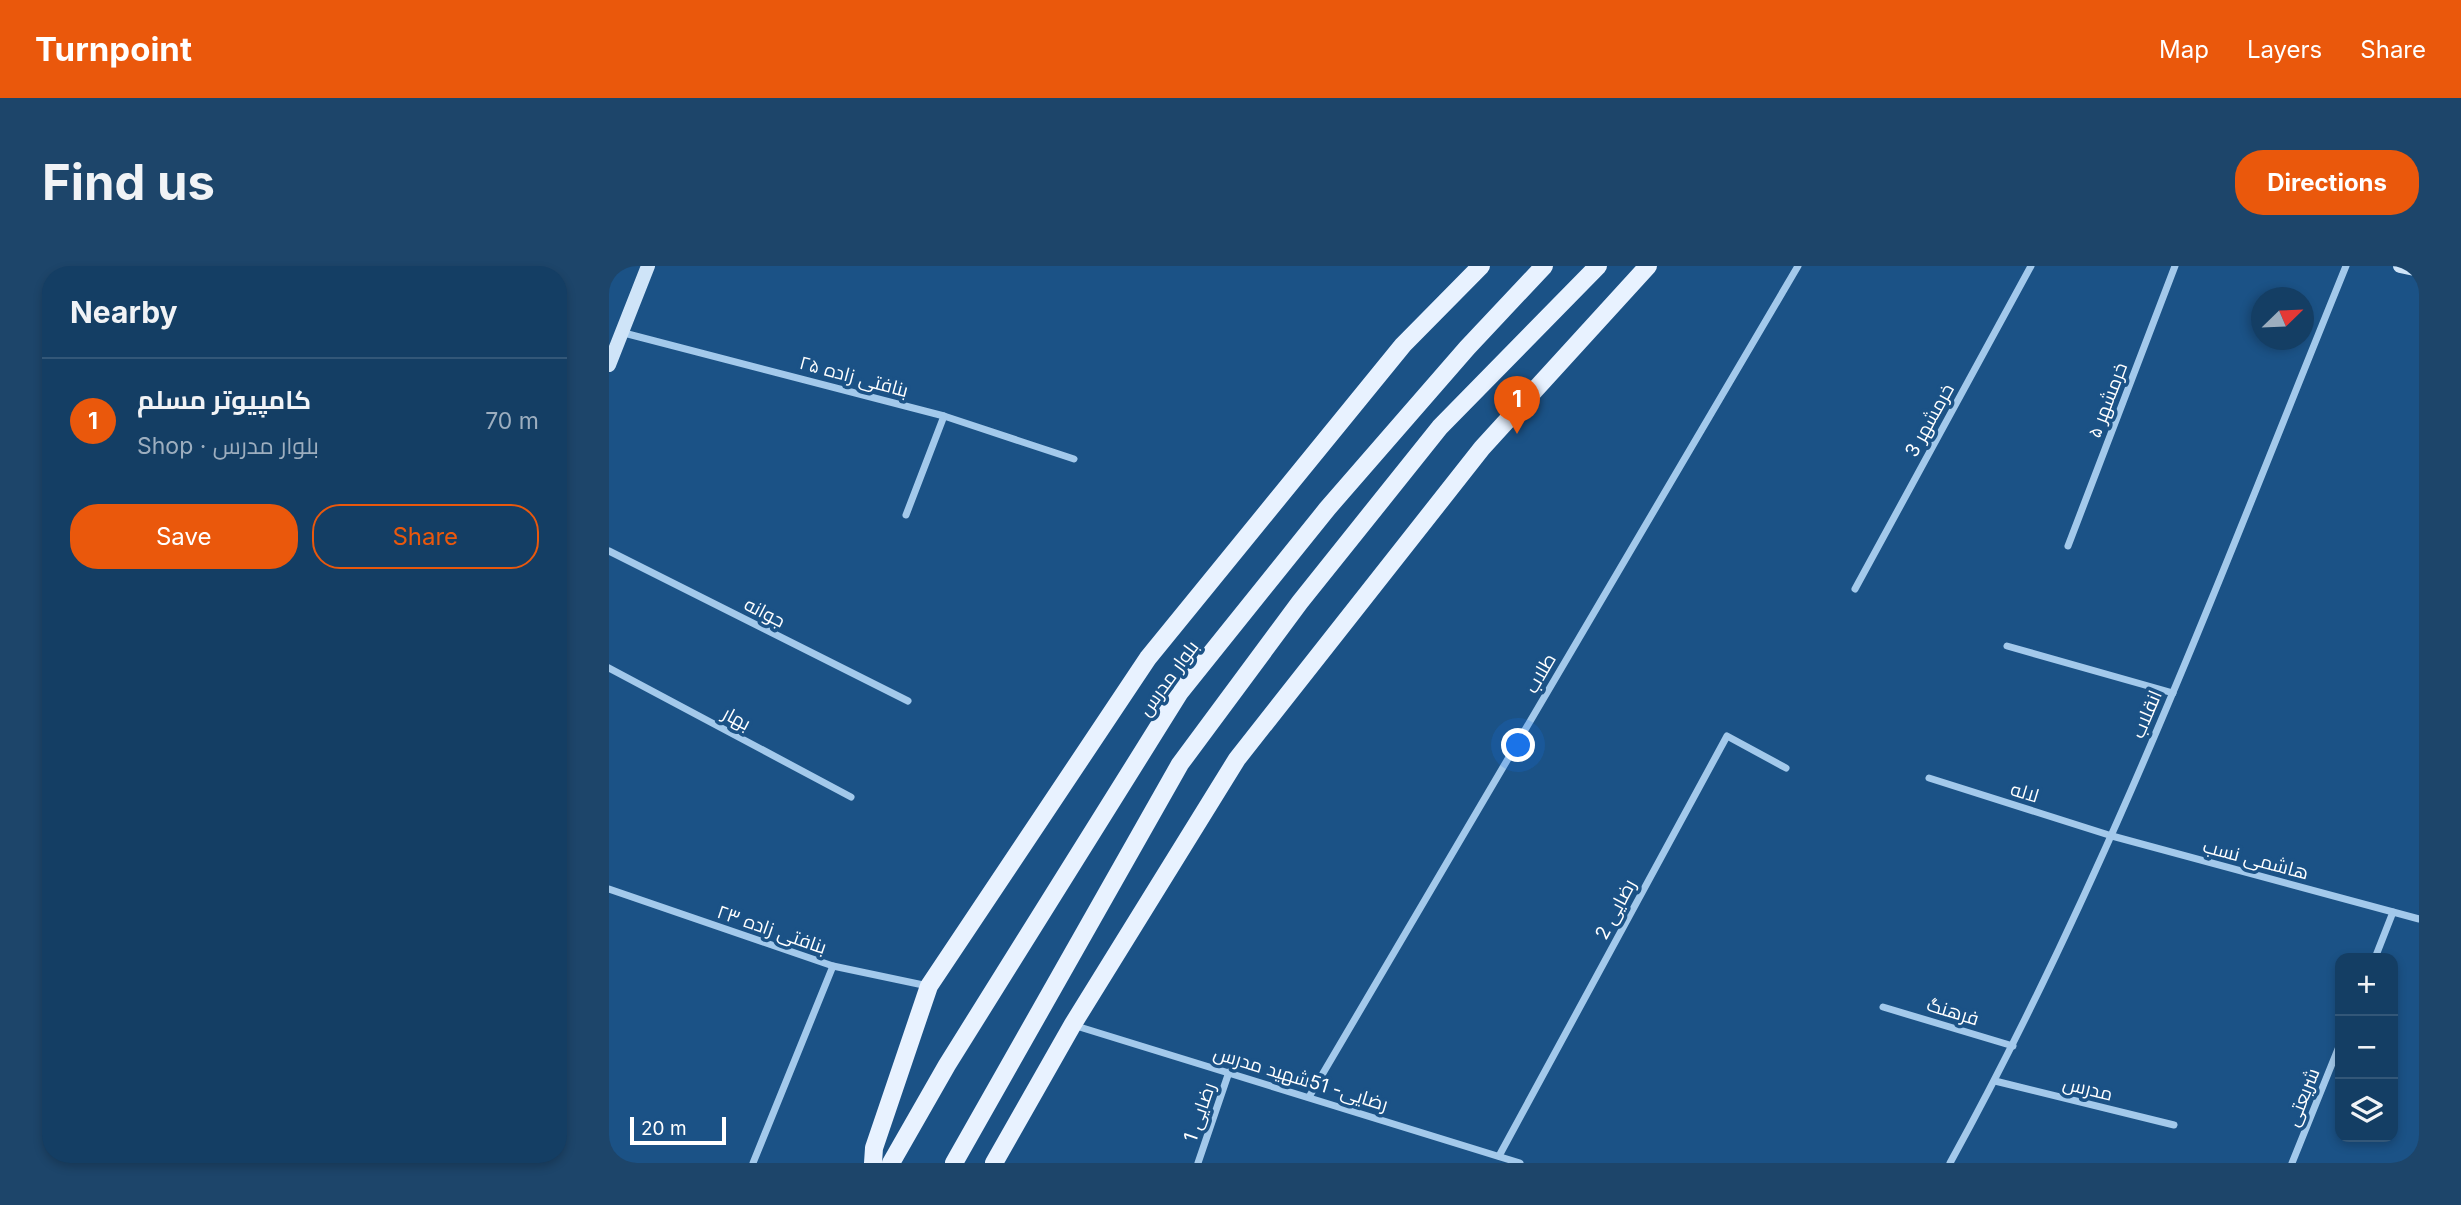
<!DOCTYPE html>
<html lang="en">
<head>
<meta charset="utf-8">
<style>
	:root { --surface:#143e64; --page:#1d456a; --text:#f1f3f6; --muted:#9daebf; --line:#335778; --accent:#ea580c }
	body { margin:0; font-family:Inter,Cairo,sans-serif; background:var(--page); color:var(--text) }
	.controls { position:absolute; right:21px; bottom:21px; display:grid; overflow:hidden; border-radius:14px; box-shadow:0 4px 10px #0003 }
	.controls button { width:63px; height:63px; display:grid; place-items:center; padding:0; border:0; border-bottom:2px solid var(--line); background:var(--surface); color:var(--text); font:35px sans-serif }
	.compass { position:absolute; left:1642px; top:21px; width:63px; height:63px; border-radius:50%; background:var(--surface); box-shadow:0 4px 10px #0003; rotate:67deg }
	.scale { position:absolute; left:21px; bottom:18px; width:96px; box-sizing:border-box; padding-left:7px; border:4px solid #fff; border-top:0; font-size:19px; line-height:24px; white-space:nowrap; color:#fff; -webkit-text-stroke:5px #1b5286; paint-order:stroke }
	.you { position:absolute; left:910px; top:480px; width:24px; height:24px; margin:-18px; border:5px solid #fff; border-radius:50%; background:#1a73e8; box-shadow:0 0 0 10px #1a73e833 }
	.badge { display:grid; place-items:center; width:46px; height:46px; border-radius:50%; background:var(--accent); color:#fff; font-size:23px; font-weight:700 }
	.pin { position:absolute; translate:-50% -58px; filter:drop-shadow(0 2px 4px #0008) }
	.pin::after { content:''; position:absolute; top:37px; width:24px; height:21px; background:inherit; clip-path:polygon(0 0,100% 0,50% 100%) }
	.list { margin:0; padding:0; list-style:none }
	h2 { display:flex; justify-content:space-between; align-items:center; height:91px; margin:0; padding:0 28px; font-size:30px }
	h2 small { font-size:23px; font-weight:400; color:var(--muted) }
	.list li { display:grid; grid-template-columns:46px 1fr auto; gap:21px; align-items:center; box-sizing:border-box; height:126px; padding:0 28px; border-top:2px solid var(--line) }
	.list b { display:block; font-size:26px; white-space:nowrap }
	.list p { margin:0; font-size:23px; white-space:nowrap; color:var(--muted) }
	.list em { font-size:23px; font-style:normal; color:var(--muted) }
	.actions { display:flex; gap:14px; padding:21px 28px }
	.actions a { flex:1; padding:16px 0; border:2px solid var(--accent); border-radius:28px; text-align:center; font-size:24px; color:var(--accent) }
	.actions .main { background:var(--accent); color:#fff }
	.icon { flex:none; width:38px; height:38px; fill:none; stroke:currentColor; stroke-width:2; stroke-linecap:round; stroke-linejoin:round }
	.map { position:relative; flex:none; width:1810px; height:897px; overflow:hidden; border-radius:28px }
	header { display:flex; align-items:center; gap:42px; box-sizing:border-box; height:98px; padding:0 35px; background:var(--accent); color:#fff }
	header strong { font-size:33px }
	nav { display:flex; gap:38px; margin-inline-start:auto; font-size:24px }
	.intro { display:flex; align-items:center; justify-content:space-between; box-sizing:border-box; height:168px; padding:0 42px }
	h1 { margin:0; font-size:49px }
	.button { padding:18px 32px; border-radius:28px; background:var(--accent); color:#fff; font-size:24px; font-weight:700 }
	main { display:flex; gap:42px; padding:0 42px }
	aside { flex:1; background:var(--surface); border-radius:28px; box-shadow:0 4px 10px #0003 }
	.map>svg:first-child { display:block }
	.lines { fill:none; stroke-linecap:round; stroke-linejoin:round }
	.minor { stroke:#a3c9eb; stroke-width:7 }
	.secondary { stroke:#cfe4f8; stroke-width:14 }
	.primary { stroke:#e8f2ff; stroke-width:18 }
	.labels { text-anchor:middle; stroke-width:7; stroke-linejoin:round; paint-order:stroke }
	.street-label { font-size:19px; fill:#fff; stroke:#1b5286 }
</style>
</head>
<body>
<header>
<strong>Turnpoint</strong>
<nav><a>Map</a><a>Layers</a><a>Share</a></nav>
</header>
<div class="intro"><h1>Find us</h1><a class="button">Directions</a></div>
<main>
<aside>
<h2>Nearby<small></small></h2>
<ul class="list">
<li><span class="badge">1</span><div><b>کامپیوتر مسلم</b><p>Shop · بلوار مدرس</p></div><em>70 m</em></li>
</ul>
<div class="actions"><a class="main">Save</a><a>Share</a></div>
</aside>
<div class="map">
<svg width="1810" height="897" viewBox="0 0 1810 897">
	<rect width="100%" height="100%" fill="#1b5286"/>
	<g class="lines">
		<!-- minor -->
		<g class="minor">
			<path d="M15 67 335 150 465 193"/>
			<path d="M297 249 335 150"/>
			<path d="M1459 280 1566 0"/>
			<path d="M0 285 299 435"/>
			<path d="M1246 323 1422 0"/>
			<path d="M1398 380 1564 427"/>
			<path d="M0 402 242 531"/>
			<path d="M1320 512 1503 570 1810 653"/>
			<path d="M0 623 224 700 319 720"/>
			<path d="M1766 692 1784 646"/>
			<path d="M1274 741 1404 780"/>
			<path d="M464 759 911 897"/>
			<path d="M1386 815 1565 859"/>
			<path d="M700 831 1189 0"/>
			<path d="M890 890 1118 470 1177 502"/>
			<path d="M144 897 224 700"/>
			<path d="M589 897 620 806"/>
			<path d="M1341 897C1499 610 1614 303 1737 0"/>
			<path d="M1683 897 1731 778"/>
		</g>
		<!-- secondary -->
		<g class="secondary">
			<path d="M1791 0 1810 4"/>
			<path d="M0 99 39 0"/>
		</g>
		<!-- primary -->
		<g class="primary">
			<path d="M264 897 265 882 320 720 539 392 794 79 872 0"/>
			<path d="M282 897 338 799 571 426 718 243 858 82 935 0"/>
			<path d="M345 897 571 498 691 336 831 161 989 0"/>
			<path d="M385 897 464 758 628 493 873 182 1039 0"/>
		</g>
	</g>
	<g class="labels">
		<!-- street labels -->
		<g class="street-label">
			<text transform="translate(245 110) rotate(15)" y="7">بنافتی زاده ۲۵</text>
			<text transform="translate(1498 134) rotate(-69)" y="7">خرمشهر ۵</text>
			<text transform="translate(1320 154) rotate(-61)" y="7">خرمشهر 3</text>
			<text transform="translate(156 346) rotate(27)" y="7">جوانه</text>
			<text transform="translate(931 407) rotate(-60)" y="7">طلاب</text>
			<text transform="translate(559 412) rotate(-54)" y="7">بلوار مدرس</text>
			<text transform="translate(1537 448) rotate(-67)" y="7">انقلاب</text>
			<text transform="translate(128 452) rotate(28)" y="7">بهار</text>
			<text transform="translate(1416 526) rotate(17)" y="7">لاله</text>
			<text transform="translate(1647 593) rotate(15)" y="7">هاشمی نسب</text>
			<text transform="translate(1006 643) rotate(-62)" y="7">رضایی 2</text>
			<text transform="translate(163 663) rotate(19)" y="7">بنافتی زاده ۲۳</text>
			<text transform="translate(1344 745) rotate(17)" y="7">فرهنگ</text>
			<text transform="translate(692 812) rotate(17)" y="7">رضایی- 51شهید مدرس</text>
			<text transform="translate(1479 822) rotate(14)" y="7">مدرس</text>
			<text transform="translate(1693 831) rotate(-68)" y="7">شریعتی</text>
			<text transform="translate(590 846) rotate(-71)" y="7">رضایی 1</text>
		</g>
	</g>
</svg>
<div class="controls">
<button>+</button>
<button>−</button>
<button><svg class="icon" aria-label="layers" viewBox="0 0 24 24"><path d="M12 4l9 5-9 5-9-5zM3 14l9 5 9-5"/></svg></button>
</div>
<svg class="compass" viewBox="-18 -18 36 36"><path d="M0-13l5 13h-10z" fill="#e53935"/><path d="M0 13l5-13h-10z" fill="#9daebf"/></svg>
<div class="scale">20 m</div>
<div class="you"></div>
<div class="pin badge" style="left:908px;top:168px">1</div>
</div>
</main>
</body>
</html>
